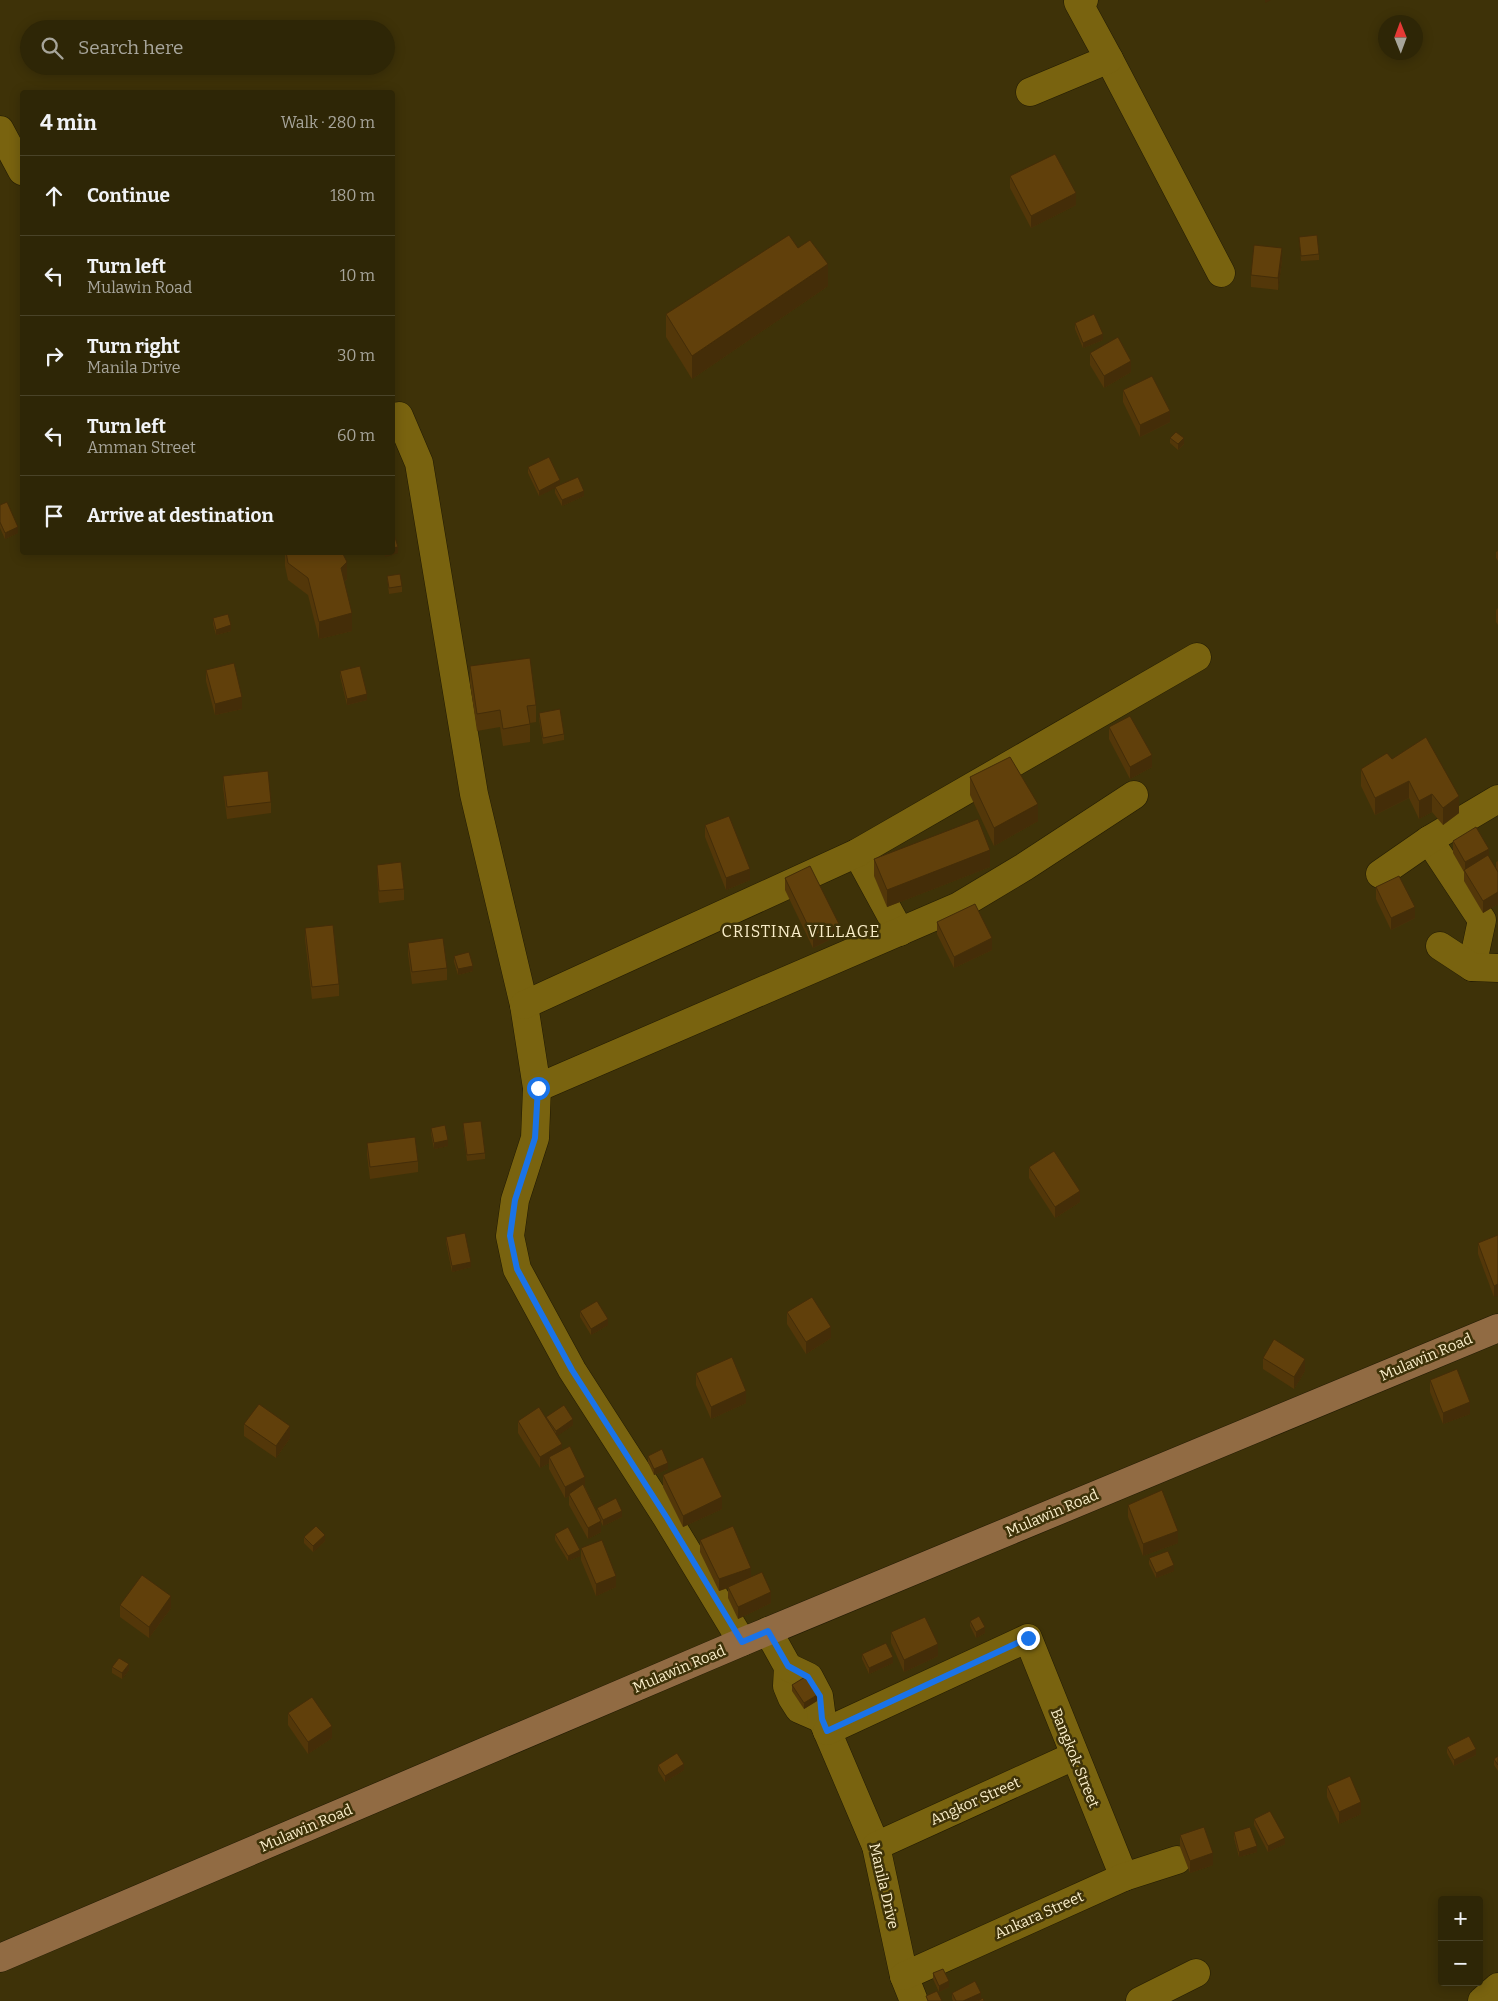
<!DOCTYPE html>
<html lang="en">
<head>
<meta charset="utf-8">
<style>
	:root { --surface:#2e2606; --page:#3a3214; --text:#f1f3f6; --muted:#a7a59b; --line:#494328 }
	body { margin:0; font-family:Bitter,serif; background:var(--page); color:var(--text) }
	.controls { position:absolute; right:15px; bottom:15px; display:grid; overflow:hidden; border-radius:5px; box-shadow:0 2px 12px #0003 }
	.controls button { width:45px; height:45px; display:grid; place-items:center; padding:0; border:0; border-bottom:1px solid var(--line); background:var(--surface); color:var(--text); font:25px sans-serif }
	.compass { position:absolute; left:1378px; top:15px; width:45px; height:45px; border-radius:50%; background:var(--surface); box-shadow:0 2px 12px #0003; rotate:359deg }
	.stop { position:absolute; width:15px; height:15px; margin:-11px; border:4px solid #1a73e8; border-radius:50%; background:#fff }
	.stop.end { background:#1a73e8; border-color:#fff; box-shadow:0 1px 5px #0008 }
	.list { margin:0; padding:0; list-style:none }
	h2 { display:flex; justify-content:space-between; align-items:center; height:65px; margin:0; padding:0 20px; font-size:21px }
	h2 small { font-size:16px; font-weight:400; color:var(--muted) }
	.list li { display:grid; grid-template-columns:32px 1fr auto; gap:15px; align-items:center; box-sizing:border-box; height:80px; padding:0 20px; border-top:1px solid var(--line) }
	.list b { display:block; font-size:19px; white-space:nowrap }
	.list p { margin:0; font-size:16px; white-space:nowrap; color:var(--muted) }
	.list em { font-size:16px; font-style:normal; color:var(--muted) }
	.icon { flex:none; width:28px; height:28px; fill:none; stroke:currentColor; stroke-width:2; stroke-linecap:round; stroke-linejoin:round }
	.map { position:relative; flex:none; width:1498px; height:2001px; overflow:hidden }
	.search { position:absolute; background:var(--surface); box-shadow:0 2px 12px #0003; left:20px; top:20px; width:375px; height:55px; display:flex; align-items:center; gap:12px; box-sizing:border-box; padding:0 18px; border-radius:28px; color:var(--muted); font-size:19px }
	.panel { position:absolute; background:var(--surface); box-shadow:0 2px 12px #0003; left:20px; top:90px; width:375px; height:465px; border-radius:5px }
	.map>svg:first-child { display:block }
	.lines { fill:none; stroke-linecap:round; stroke-linejoin:round }
	.minor-casing { stroke:#211a03; stroke-width:29 }
	.secondary-casing { stroke:#211a03; stroke-width:29 }
	.minor { stroke:#79630f; stroke-width:28 }
	.secondary { stroke:#916b43; stroke-width:28 }
	.wall { fill:#533709 }
	.shaded-wall { fill:#442d08 }
	.building { fill:#61400b; stroke:#442d08 }
	.route { stroke:#1a73e8; stroke-width:6 }
	.labels { text-anchor:middle; stroke-width:5; stroke-linejoin:round; paint-order:stroke }
	.street-label { font-size:15px; fill:#faeeca; stroke:#3e3208 }
	.neighbourhood-label { font-size:16px; letter-spacing:1px; fill:#faeeca; stroke:#3e3208 }
</style>
</head>
<body>
<div class="map">
<svg width="1498" height="2001" viewBox="0 0 1498 2001">
	<rect width="100%" height="100%" fill="#3e3208"/>
	<g class="lines">
		<defs>
			<g id="minor">
				<path d="M1109 59 1221 273"/>
				<path d="M1030 92 1109 59 1078 2 1084 0"/>
				<path d="M0 130 22 171"/>
				<path d="M392 418 399 416 419 463 474 794 524 1005 537 1088 535 1138 515 1200 510 1236 517 1269 572 1370 667 1518 742 1642"/>
				<path d="M1429 840 1482 920 1472 967"/>
				<path d="M857 853 900 932"/>
				<path d="M1380 874 1429 840 1498 799"/>
				<path d="M1440 946 1472 967 1498 968"/>
				<path d="M524 1005 857 853 1197 657"/>
				<path d="M537 1088 959 906 1024 867 1134 795"/>
				<path d="M768 1631 788 1667 787 1686 792 1698 799 1709 822 1719"/>
				<path d="M788 1667 809 1677 819 1696 822 1719 876 1846 904 1976 914 2001"/>
				<path d="M827 1731 1028 1638 1124 1877"/>
				<path d="M876 1846 1074 1756"/>
				<path d="M904 1976 1124 1877 1177 1860"/>
				<path d="M1140 2001 1196 1973"/>
				<path d="M1482 2001 1498 1987"/>
			</g>
			<path id="secondary" d="M0 1958 742 1642 1498 1328"/>
		</defs>
		<!-- minor casing -->
		<use href="#minor" class="minor-casing"/>
		<!-- secondary casing -->
		<use href="#secondary" class="secondary-casing"/>
		<!-- minor -->
		<use href="#minor" class="minor"/>
		<!-- secondary -->
		<use href="#secondary" class="secondary"/>
	</g>
	<!-- wall -->
	<g class="wall">
		<path d="M1010 176 1076 205 1031 228 1010 188Z"/>
		<path d="M1299 237 1319 254V260L1301 261Z"/>
		<path d="M798 248 828 286 692 379 666 337V314Z"/>
		<path d="M1282 260 1278 290 1251 287V275Z"/>
		<path d="M1075 323 1103 340 1083 348 1075 329Z"/>
		<path d="M1090 353 1131 372 1104 388 1090 365Z"/>
		<path d="M1123 390 1170 422 1140 437 1123 402Z"/>
		<path d="M1170 438 1184 444 1178 450 1170 443Z"/>
		<path d="M528 467 560 485 584 496 562 506 555 493V488L539 496 528 473Z"/>
		<path d="M0 505 18 533 5 539 0 528Z"/>
		<path d="M1498 551V561L1496 558V552Z"/>
		<path d="M285 552H342L347 579 344 582 352 631 319 639 308 595 288 580 285 566Z"/>
		<path d="M387 576 402 586V592L389 594Z"/>
		<path d="M1498 608V625L1496 622V610Z"/>
		<path d="M213 618 231 631 216 635 213 624Z"/>
		<path d="M470 666 536 705V722L530 723V742L503 746 500 727 477 731 470 683Z"/>
		<path d="M206 670 242 709 215 715 206 681Z"/>
		<path d="M340 671 367 700 347 705 340 676Z"/>
		<path d="M539 713 564 734V740L543 744 539 719Z"/>
		<path d="M1109 727 1152 767 1130 779 1109 739Z"/>
		<path d="M1392 759 1459 813 1443 825 1432 812 1419 819 1409 798 1375 815 1361 786V769Z"/>
		<path d="M223 776 271 802V813L227 819 223 787Z"/>
		<path d="M970 777 1038 821 994 846 970 795Z"/>
		<path d="M705 825 750 880 726 890 705 837Z"/>
		<path d="M1453 841 1489 858 1496 869V862L1498 861V904L1483 913 1464 881V872L1453 853Z"/>
		<path d="M874 859 990 867 887 907 874 876Z"/>
		<path d="M377 865 404 889V900L379 903 377 876Z"/>
		<path d="M785 878 839 935 813 948 785 890Z"/>
		<path d="M1376 887 1415 918 1391 930 1376 899Z"/>
		<path d="M937 922 992 950 954 968 937 934Z"/>
		<path d="M305 928 339 984V996L312 999 305 939Z"/>
		<path d="M408 943 447 968V980L412 984 408 954Z"/>
		<path d="M454 956 473 971 458 975 454 962Z"/>
		<path d="M463 1123 485 1153V1159L467 1161 463 1129Z"/>
		<path d="M431 1128 448 1146 434 1149 431 1134Z"/>
		<path d="M367 1143 418 1161V1172L370 1179 367 1155Z"/>
		<path d="M1029 1167 1080 1202 1055 1218 1029 1178Z"/>
		<path d="M1498 1235 1494 1297 1478 1254V1243Z"/>
		<path d="M446 1237 471 1267 452 1272 446 1243Z"/>
		<path d="M580 1311 608 1325 591 1335 580 1317Z"/>
		<path d="M787 1312 831 1338 806 1354 787 1324Z"/>
		<path d="M1263 1358 1305 1371 1294 1389 1263 1369Z"/>
		<path d="M696 1373 746 1403 711 1419 696 1385Z"/>
		<path d="M1430 1380 1470 1414 1443 1424 1430 1392Z"/>
		<path d="M546 1417 573 1425 557 1436 562 1450 585 1487 597 1512V1508L622 1517 603 1526 601 1522V1532L588 1539 569 1505V1496L565 1498 549 1469V1463L540 1468 518 1433V1421Z"/>
		<path d="M244 1424 290 1438 276 1458 244 1436Z"/>
		<path d="M648 1456 668 1469 654 1475 648 1462Z"/>
		<path d="M663 1475 722 1509 683 1527 663 1487Z"/>
		<path d="M1128 1505 1178 1543 1143 1556 1128 1517Z"/>
		<path d="M555 1534 580 1556 568 1561 555 1540Z"/>
		<path d="M304 1537 325 1541 313 1552 304 1543Z"/>
		<path d="M700 1540 751 1577 771 1603 738 1619 728 1598V1588L719 1591 700 1552Z"/>
		<path d="M581 1548 616 1587 596 1596 581 1560Z"/>
		<path d="M1149 1558 1174 1571 1156 1578 1149 1564Z"/>
		<path d="M120 1605 171 1608 149 1638 120 1617Z"/>
		<path d="M970 1621 985 1633 976 1638 970 1626Z"/>
		<path d="M891 1632 938 1656 904 1672 891 1643Z"/>
		<path d="M862 1654 893 1663 869 1674 862 1659Z"/>
		<path d="M112 1667 129 1670 122 1679 112 1673Z"/>
		<path d="M792 1685 817 1701 804 1709 792 1691Z"/>
		<path d="M288 1713 332 1738 308 1754 288 1725Z"/>
		<path d="M1447 1747 1476 1755 1454 1766 1447 1753Z"/>
		<path d="M1498 1756V1771L1494 1765V1759Z"/>
		<path d="M658 1765 684 1770 665 1782 658 1771Z"/>
		<path d="M1327 1786 1361 1814 1339 1824 1327 1797Z"/>
		<path d="M1254 1819 1285 1844 1268 1852 1254 1825Z"/>
		<path d="M1234 1832 1257 1852 1239 1857 1234 1838Z"/>
		<path d="M1180 1835 1213 1865 1190 1873 1180 1847Z"/>
		<path d="M933 1973 949 1987 939 1992 933 1979Z"/>
		<path d="M952 1993 981 1999 976 2001H953L952 1999Z"/>
	</g>
	<!-- shaded-wall -->
	<g class="shaded-wall">
		<path d="M1265 0H1271L1265 3Z"/>
		<path d="M1076 193V205L1031 228V216Z"/>
		<path d="M1282 248V260L1278 290V278Z"/>
		<path d="M828 264V286L692 379V356Z"/>
		<path d="M1103 334V340L1083 348V343Z"/>
		<path d="M1131 361V372L1104 388V376Z"/>
		<path d="M1170 411V422L1140 437V425Z"/>
		<path d="M1184 438V444L1178 450V444Z"/>
		<path d="M560 480V486L539 496V491Z"/>
		<path d="M584 491V496L562 506V500Z"/>
		<path d="M18 527V533L5 539V533Z"/>
		<path d="M398 547V553L385 557V552H392V548Z"/>
		<path d="M347 562V579L341 585V568Z"/>
		<path d="M352 613V631L319 639V622Z"/>
		<path d="M231 625V631L216 635V630Z"/>
		<path d="M367 694V700L347 705V699Z"/>
		<path d="M242 697V709L215 715V704Z"/>
		<path d="M1152 755V767L1130 779V767Z"/>
		<path d="M1409 781V798L1375 815V798Z"/>
		<path d="M1432 794V812L1419 819V801Z"/>
		<path d="M1459 796V813L1443 825V808Z"/>
		<path d="M1038 804V821L994 846V828Z"/>
		<path d="M1489 849V860L1465 872V862Z"/>
		<path d="M990 850V867L887 907V890Z"/>
		<path d="M750 869V880L726 890V878Z"/>
		<path d="M1498 892V904L1483 913V901Z"/>
		<path d="M1415 907V918L1391 930V918Z"/>
		<path d="M839 924V935L813 948V936Z"/>
		<path d="M992 938V950L954 968V957Z"/>
		<path d="M473 966V971L458 975V969Z"/>
		<path d="M448 1140V1146L434 1149V1143Z"/>
		<path d="M1080 1191V1202L1055 1218V1207Z"/>
		<path d="M471 1262V1267L452 1272V1266Z"/>
		<path d="M1498 1284V1296L1494 1297V1286Z"/>
		<path d="M608 1319V1325L591 1335V1329Z"/>
		<path d="M831 1327V1338L806 1354V1342Z"/>
		<path d="M1305 1359V1371L1294 1389V1377Z"/>
		<path d="M746 1391V1403L711 1419V1407Z"/>
		<path d="M1470 1402V1414L1443 1424V1413Z"/>
		<path d="M573 1419V1425L556 1437V1431Z"/>
		<path d="M290 1426V1438L276 1458V1446Z"/>
		<path d="M562 1444V1456L549 1457V1463L540 1468V1457Z"/>
		<path d="M668 1463V1469L654 1475V1469Z"/>
		<path d="M585 1477V1488L569 1494V1496L565 1498V1487Z"/>
		<path d="M722 1497V1509L683 1527V1516Z"/>
		<path d="M622 1511V1517L603 1526V1520Z"/>
		<path d="M601 1521V1532L588 1539V1528Z"/>
		<path d="M1178 1531V1543L1143 1556V1544Z"/>
		<path d="M325 1535V1541L313 1552V1546Z"/>
		<path d="M580 1550V1556L568 1561V1556Z"/>
		<path d="M1174 1565V1571L1156 1578V1573Z"/>
		<path d="M751 1568V1579L719 1591V1579Z"/>
		<path d="M616 1576V1587L596 1596V1584Z"/>
		<path d="M771 1592V1603L738 1619V1607Z"/>
		<path d="M171 1596V1608L149 1638V1627Z"/>
		<path d="M985 1627V1633L976 1638V1632Z"/>
		<path d="M938 1644V1656L904 1672V1660Z"/>
		<path d="M893 1657V1663L869 1674V1668Z"/>
		<path d="M129 1664V1670L122 1679V1673Z"/>
		<path d="M817 1695V1701L804 1709V1703Z"/>
		<path d="M332 1726V1738L308 1754V1742Z"/>
		<path d="M1476 1749V1755L1454 1766V1760Z"/>
		<path d="M684 1764V1770L665 1782V1776Z"/>
		<path d="M1361 1802V1814L1339 1824V1812Z"/>
		<path d="M1285 1838V1844L1268 1852V1846Z"/>
		<path d="M1257 1846V1852L1239 1857V1852Z"/>
		<path d="M1213 1853V1865L1190 1873V1861Z"/>
		<path d="M949 1981V1987L939 1992V1986Z"/>
		<path d="M981 1993V1999L976 2001H963Z"/>
	</g>
	<!-- building -->
	<g class="building">
		<path d="M1055 154 1076 193 1031 216 1010 176Z"/>
		<path d="M789 235 798 248 810 240 828 264 692 356 666 314Z"/>
		<path d="M1317 235 1319 254 1301 256 1299 237Z"/>
		<path d="M1254 245 1282 248 1278 278 1251 275Z"/>
		<path d="M1094 314 1103 334 1083 343 1075 323Z"/>
		<path d="M1118 337 1131 361 1104 376 1090 353Z"/>
		<path d="M1152 376 1170 411 1140 425 1123 390Z"/>
		<path d="M1176 432 1184 438 1178 444 1170 438Z"/>
		<path d="M549 457 560 480 539 491 528 467Z"/>
		<path d="M578 477 584 491 562 500 555 487Z"/>
		<path d="M7 502 18 527 5 533 0 522V505Z"/>
		<path d="M392 528 398 547 392 548Z"/>
		<path d="M286 552H342L347 562 341 568 352 613 319 622 308 578 288 563Z"/>
		<path d="M400 574 402 586 389 588 387 576Z"/>
		<path d="M228 614 231 625 216 630 213 618Z"/>
		<path d="M530 658 536 705 527 706 530 724 503 729 500 710 477 714 470 666Z"/>
		<path d="M234 663 242 697 215 704 206 670Z"/>
		<path d="M360 666 367 694 347 699 340 671Z"/>
		<path d="M560 709 564 734 543 738 539 713Z"/>
		<path d="M1130 716 1152 755 1130 767 1109 727Z"/>
		<path d="M1426 737 1459 796 1443 808 1432 794 1419 801 1409 781 1375 798 1361 769 1387 753 1392 759Z"/>
		<path d="M1010 757 1038 804 994 828 970 777Z"/>
		<path d="M268 771 271 802 227 807 223 776Z"/>
		<path d="M729 816 750 869 726 878 705 825Z"/>
		<path d="M978 819 990 850 887 890 874 859Z"/>
		<path d="M1476 827 1489 849 1465 862 1453 841Z"/>
		<path d="M1488 855 1498 872V892L1483 901 1464 870Z"/>
		<path d="M401 862 404 889 379 891 377 865Z"/>
		<path d="M810 866 839 924 813 936 785 878Z"/>
		<path d="M1399 876 1415 907 1391 918 1376 887Z"/>
		<path d="M975 904 992 938 954 957 937 922Z"/>
		<path d="M333 925 339 984 312 987 305 928Z"/>
		<path d="M443 938 447 968 412 972 408 943Z"/>
		<path d="M469 952 473 966 458 969 454 956Z"/>
		<path d="M481 1121 485 1153 467 1155 463 1123Z"/>
		<path d="M445 1125 448 1140 434 1143 431 1128Z"/>
		<path d="M415 1137 418 1161 370 1167 367 1143Z"/>
		<path d="M1054 1151 1080 1191 1055 1207 1029 1167Z"/>
		<path d="M465 1233 471 1262 452 1266 446 1237Z"/>
		<path d="M1498 1235V1284L1494 1286 1478 1243Z"/>
		<path d="M812 1297 831 1327 806 1342 787 1312Z"/>
		<path d="M597 1301 608 1319 591 1329 580 1311Z"/>
		<path d="M1274 1339 1305 1359 1294 1377 1263 1358Z"/>
		<path d="M732 1357 746 1391 711 1407 696 1373Z"/>
		<path d="M1457 1369 1470 1402 1443 1413 1430 1380Z"/>
		<path d="M259 1404 290 1426 276 1446 244 1424Z"/>
		<path d="M564 1405 573 1419 556 1431 546 1417Z"/>
		<path d="M539 1407 562 1444 540 1457 518 1421Z"/>
		<path d="M570 1446 585 1477 565 1487 549 1457Z"/>
		<path d="M662 1449 668 1463 654 1469 648 1456Z"/>
		<path d="M703 1457 722 1497 683 1516 663 1475Z"/>
		<path d="M583 1484 601 1521 588 1528 569 1494Z"/>
		<path d="M1162 1490 1178 1531 1143 1544 1128 1505Z"/>
		<path d="M616 1498 622 1511 603 1520 597 1508Z"/>
		<path d="M316 1526 325 1535 313 1546 304 1537Z"/>
		<path d="M733 1526 751 1568 719 1579 700 1540Z"/>
		<path d="M568 1527 580 1550 568 1556 555 1534Z"/>
		<path d="M602 1540 616 1576 596 1584 581 1548Z"/>
		<path d="M1168 1551 1174 1565 1156 1573 1149 1558Z"/>
		<path d="M762 1572 771 1592 738 1607 728 1587Z"/>
		<path d="M142 1575 171 1596 149 1627 120 1605Z"/>
		<path d="M979 1616 985 1627 976 1632 970 1621Z"/>
		<path d="M925 1617 938 1644 904 1660 891 1632Z"/>
		<path d="M886 1643 893 1657 869 1668 862 1654Z"/>
		<path d="M119 1658 129 1664 122 1673 112 1667Z"/>
		<path d="M805 1677 817 1695 804 1703 792 1685Z"/>
		<path d="M312 1697 332 1726 308 1742 288 1713Z"/>
		<path d="M1469 1736 1476 1749 1454 1760 1447 1747Z"/>
		<path d="M677 1753 684 1764 665 1776 658 1765Z"/>
		<path d="M1498 1756V1765L1494 1759Z"/>
		<path d="M1350 1776 1361 1802 1339 1812 1327 1786Z"/>
		<path d="M1270 1811 1285 1838 1268 1846 1254 1819Z"/>
		<path d="M1204 1827 1213 1853 1190 1861 1180 1835Z"/>
		<path d="M1250 1827 1257 1846 1239 1852 1234 1832Z"/>
		<path d="M943 1969 949 1981 939 1986 933 1973Z"/>
		<path d="M975 1981 981 1993 963 2001H956L952 1993Z"/>
		<path d="M937 1991 942 2001H928L926 1996Z"/>
		<path d="M983 1998 984 2001H978Z"/>
	</g>
	<g class="lines">
		<!-- route -->
		<path class="route" d="M538 1088 535 1138 515 1200 510 1236 517 1269 572 1370 667 1518 742 1642 768 1631 788 1666 808 1677 820 1696 822 1719 827 1731 1028 1638"/>
	</g>
	<g class="labels">
		<!-- street labels -->
		<g class="street-label">
			<text transform="translate(1426 1357) rotate(-23)" y="5">Mulawin Road</text>
			<text transform="translate(1052 1513) rotate(-23)" y="5">Mulawin Road</text>
			<text transform="translate(679 1669) rotate(-23)" y="5">Mulawin Road</text>
			<text transform="translate(1075 1758) rotate(68)" y="5">Bangkok Street</text>
			<text transform="translate(975 1801) rotate(-24)" y="5">Angkor Street</text>
			<text transform="translate(306 1828) rotate(-23)" y="5">Mulawin Road</text>
			<text transform="translate(884 1886) rotate(77)" y="5">Manila Drive</text>
			<text transform="translate(1039 1915) rotate(-24)" y="5">Ankara Street</text>
		</g>
		<!-- neighbourhood labels -->
		<g class="neighbourhood-label">
			<text x="801" y="937">CRISTINA VILLAGE</text>
		</g>
	</g>
</svg>
<div class="controls">
<button>+</button>
<button>−</button>
</div>
<svg class="compass" viewBox="-18 -18 36 36"><path d="M0-13l5 13h-10z" fill="#e53935"/><path d="M0 13l5-13h-10z" fill="#a7a59b"/></svg>
<div class="stop" style="left:538px;top:1088px"></div>
<div class="stop end" style="left:1028px;top:1638px"></div>
<div class="search"><svg class="icon" aria-label="search" viewBox="0 0 24 24"><circle cx="10" cy="10" r="6"/><path d="M15 15l6 6"/></svg>Search here</div>
<section class="panel">
<h2>4 min<small>Walk · 280 m</small></h2>
<ul class="list">
<li><svg class="icon" aria-label="ahead" viewBox="0 0 24 24"><path d="M12 20V5M6 11l6-6 6 6"/></svg><div><b>Continue</b></div><em>180 m</em></li>
<li><svg class="icon" aria-label="left" viewBox="0 0 24 24"><path d="M17 20v-9H6M10 6l-5 5 5 5"/></svg><div><b>Turn left</b><p>Mulawin Road</p></div><em>10 m</em></li>
<li><svg class="icon" aria-label="right" viewBox="0 0 24 24"><path d="M7 20v-9h11M14 6l5 5-5 5"/></svg><div><b>Turn right</b><p>Manila Drive</p></div><em>30 m</em></li>
<li><svg class="icon" aria-label="left" viewBox="0 0 24 24"><path d="M17 20v-9H6M10 6l-5 5 5 5"/></svg><div><b>Turn left</b><p>Amman Street</p></div><em>60 m</em></li>
<li><svg class="icon" aria-label="arrive" viewBox="0 0 24 24"><path d="M6 21V4h12l-3 4 3 4H6"/></svg><div><b>Arrive at destination</b></div></li>
</ul>
</section>
</div>
</body>
</html>
